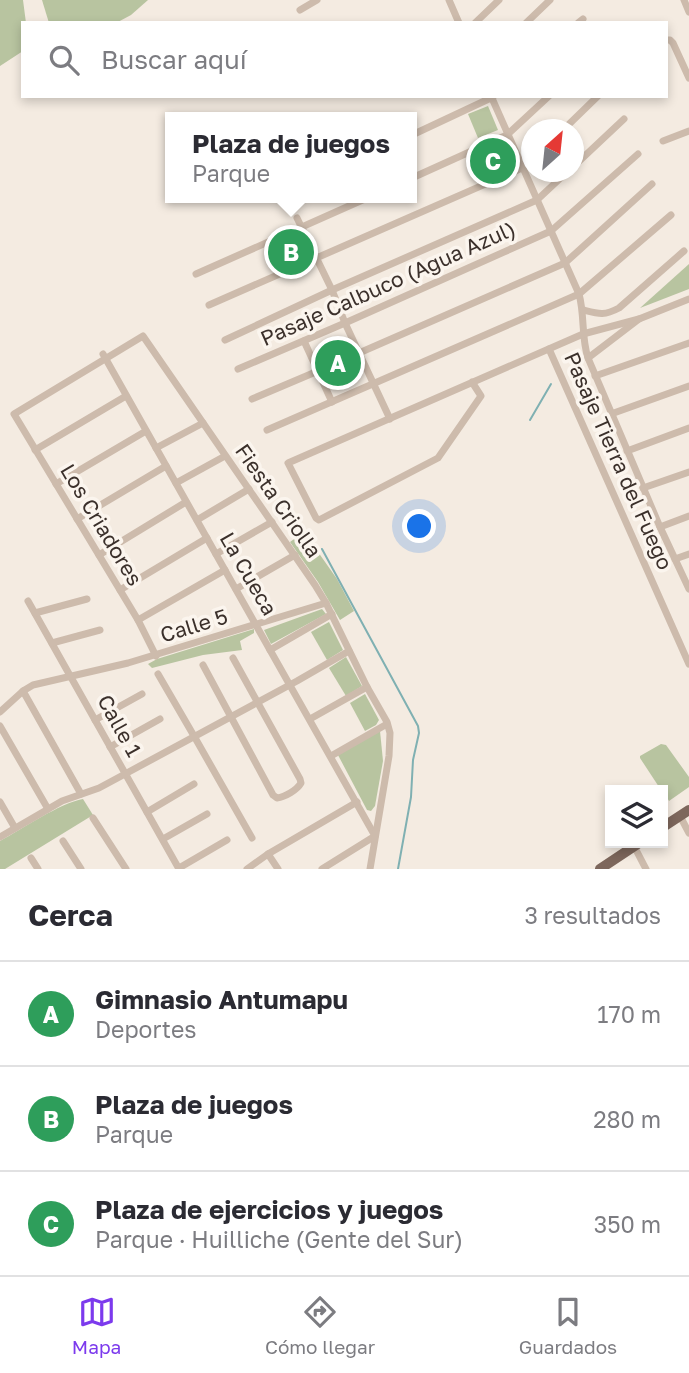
<!DOCTYPE html>
<html lang="es">
<head>
<meta charset="utf-8">
<style>
	:root { --surface:#fff; --page:#f7f7f7; --text:#2b2b33; --muted:#7c7c81; --line:#e1e1e2; --accent:#7c3aed }
	body { margin:0; font-family:"Golos Text",sans-serif; background:var(--page); color:var(--text) }
	.controls { position:absolute; right:21px; bottom:21px; display:grid; overflow:hidden; border-radius:0px; box-shadow:0 4px 10px #0003 }
	.controls button { width:63px; height:63px; display:grid; place-items:center; padding:0; border:0; border-bottom:2px solid var(--line); background:var(--surface); color:var(--text); font:35px sans-serif }
	.compass { position:absolute; left:521px; top:119px; width:63px; height:63px; border-radius:50%; background:var(--surface); box-shadow:0 4px 10px #0003; rotate:27deg }
	.you { position:absolute; left:420px; top:527px; width:24px; height:24px; margin:-18px; border:5px solid #fff; border-radius:50%; background:#1a73e8; box-shadow:0 0 0 10px #1a73e833 }
	.badge { display:grid; place-items:center; width:46px; height:46px; border-radius:50%; background:var(--accent); color:#fff; font-size:23px; font-weight:700 }
	.pin { position:absolute; translate:-50% -50%; border:4px solid #fff; box-shadow:0 2px 7px #0006 }
	.popup { position:absolute; left:165px; top:112px; width:252px; height:91px; box-sizing:border-box; display:grid; place-content:center; border-radius:0px; background:var(--surface); filter:drop-shadow(0 2px 5px #0005); font-size:23px; white-space:nowrap; color:var(--muted) }
	.popup b { font-size:26px; color:var(--text) }
	.popup::after { content:''; position:absolute; left:50%; top:100%; margin-left:-14px; border:14px solid transparent; border-top-color:var(--surface) }
	.list { margin:0; padding:0; list-style:none }
	h2 { display:flex; justify-content:space-between; align-items:center; height:91px; margin:0; padding:0 28px; font-size:30px }
	h2 small { font-size:23px; font-weight:400; color:var(--muted) }
	.list li { display:grid; grid-template-columns:46px 1fr auto; gap:21px; align-items:center; box-sizing:border-box; height:105px; padding:0 28px; border-top:2px solid var(--line) }
	.list b { display:block; font-size:26px; white-space:nowrap }
	.list p { margin:0; font-size:23px; white-space:nowrap; color:var(--muted) }
	.list em { font-size:23px; font-style:normal; color:var(--muted) }
	.icon { flex:none; width:38px; height:38px; fill:none; stroke:currentColor; stroke-width:2; stroke-linecap:round; stroke-linejoin:round }
	.map { position:relative; flex:none; width:689px; height:869px; overflow:hidden }
	.search { position:absolute; background:var(--surface); box-shadow:0 4px 10px #0003; left:21px; right:21px; top:21px; height:77px; display:flex; align-items:center; gap:18px; box-sizing:border-box; padding:0 24px; border-radius:0px; color:var(--muted); font-size:26px }
	.sheet { height:406px; background:var(--surface) }
	nav { display:flex; justify-content:space-around; align-items:center; box-sizing:border-box; height:98px; border-top:2px solid var(--line); background:var(--surface); font-size:19px; color:var(--muted) }
	nav a { display:grid; justify-items:center; gap:4px }
	nav .on { color:var(--accent) }
	.map>svg:first-child { display:block }
	.green { fill:#b8c4a0 }
	.lines { fill:none; stroke-linecap:round; stroke-linejoin:round }
	.stream { stroke:#7fb0b2; stroke-width:2 }
	.minor { stroke:#cdbbac; stroke-width:7 }
	.major { stroke:#7d675c; stroke-width:10 }
	.labels { text-anchor:middle; stroke-width:7; stroke-linejoin:round; paint-order:stroke }
	.street-label { font-size:21px; fill:#3b302b; stroke:#fbf5ee }
</style>
</head>
<body>
<div class="map">
<svg width="689" height="869" viewBox="0 0 689 869">
	<rect width="100%" height="100%" fill="#f4ebe1"/>
	<!-- green -->
	<g class="green">
		<path d="M0 0H23L26 23H23V51L0 66Z"/>
		<path d="M42 0H148L131 15 116 23H49Z"/>
		<path d="M488 106 498 130 478 138 468 114Z"/>
		<path d="M505 142 516 165 487 178 480 165 476 167 471 157Z"/>
		<path d="M300 233 313 258 281 272 270 245Z"/>
		<path d="M689 264V289L640 308Z"/>
		<path d="M346 340 361 373 331 386 316 352Z"/>
		<path d="M304 532 337 579 354 611 340 620 318 582 290 542Z"/>
		<path d="M322 609 326 614 271 644 264 630Z"/>
		<path d="M329 622 343 650 327 660 311 632Z"/>
		<path d="M254 629V633L240 641 242 650 203 655 152 668 148 664 157 659Z"/>
		<path d="M346 657 362 686 346 696 329 668Z"/>
		<path d="M365 694 379 720 376 725 365 731 350 703Z"/>
		<path d="M380 731 383 761 375 806 371 811 367 810 338 755Z"/>
		<path d="M661 744 666 745 689 777V787L669 801 663 790H661L640 758V756Z"/>
		<path d="M83 799 93 815 5 869H0V841C22 829 60 803 83 799Z"/>
	</g>
	<g class="lines">
		<!-- stream -->
		<g class="stream">
			<path d="M530 420 551 384"/>
			<path d="M322 549 418 726 419 733 413 760 411 797 398 869"/>
		</g>
		<!-- minor -->
		<g class="minor">
			<path d="M449 0 459 23"/>
			<path d="M684 0 689 12"/>
			<path d="M300 10 317 0"/>
			<path d="M475 23 499 0"/>
			<path d="M526 23 550 0"/>
			<path d="M578 23 583 19"/>
			<path d="M666 40H670L673 43 689 78"/>
			<path d="M491 96 579 294C585 316 581 337 588 358L660 527 689 589"/>
			<path d="M563 130 598 96"/>
			<path d="M412 135 493 97"/>
			<path d="M663 141 689 131"/>
			<path d="M574 166 624 119"/>
			<path d="M412 178 507 135 549 96"/>
			<path d="M297 218 332 290 345 323 390 419"/>
			<path d="M196 274 367 198"/>
			<path d="M209 305 522 168 532 159"/>
			<path d="M583 310C599 314 604 316 619 308L684 251"/>
			<path d="M225 340 332 290 537 200 567 172"/>
			<path d="M304 341 332 402"/>
			<path d="M549 349 689 664"/>
			<path d="M359 353 565 263 652 184"/>
			<path d="M103 354 375 836 322 869"/>
			<path d="M588 358 639 319 689 299"/>
			<path d="M238 369 345 323 551 231 638 154"/>
			<path d="M595 376 689 343"/>
			<path d="M472 382 481 396 438 458 319 520 316 518 288 463 583 334 639 319"/>
			<path d="M252 399 318 371"/>
			<path d="M611 414 689 386"/>
			<path d="M267 430 579 294 671 215"/>
			<path d="M156 448 203 423"/>
			<path d="M35 450 126 396"/>
			<path d="M627 451 689 428"/>
			<path d="M176 483 225 456"/>
			<path d="M56 484 146 431"/>
			<path d="M643 488 689 472"/>
			<path d="M77 519 166 466"/>
			<path d="M197 520 249 489"/>
			<path d="M660 527 689 516"/>
			<path d="M216 554 272 522"/>
			<path d="M99 555 186 502"/>
			<path d="M675 559 689 554"/>
			<path d="M236 589 295 555"/>
			<path d="M120 590 207 538"/>
			<path d="M28 601 179 869"/>
			<path d="M35 613 87 599"/>
			<path d="M138 620 225 570"/>
			<path d="M52 643 100 630"/>
			<path d="M270 650 332 614"/>
			<path d="M156 656 138 620 14 414 143 336 315 585 326 603 367 687 387 722 390 733 389 756 370 869"/>
			<path d="M203 665 273 795 277 798C285 797 297 790 301 783L300 779 233 658"/>
			<path d="M158 674 194 736 252 838"/>
			<path d="M23 691 81 794"/>
			<path d="M0 712 23 691 33 685 128 663 326 603"/>
			<path d="M310 719 367 687"/>
			<path d="M95 720 142 694"/>
			<path d="M0 726 48 809"/>
			<path d="M110 747 160 719"/>
			<path d="M331 756 387 724"/>
			<path d="M0 802 15 828"/>
			<path d="M147 812 194 784"/>
			<path d="M680 816 689 833"/>
			<path d="M93 818 126 869"/>
			<path d="M0 837 62 801 99 788 125 774 297 681 349 651"/>
			<path d="M163 839 207 814"/>
			<path d="M63 841 81 869"/>
			<path d="M634 846 646 869"/>
			<path d="M268 854 278 869"/>
			<path d="M31 858 38 869"/>
			<path d="M179 868 227 840"/>
			<path d="M247 869 268 854 357 802"/>
		</g>
		<!-- major -->
		<g class="major">
			<path d="M663 827 689 810"/>
			<path d="M600 869 639 843"/>
		</g>
	</g>
	<g class="labels">
		<!-- street labels -->
		<g class="street-label">
			<text transform="translate(388 284) rotate(-24)" y="7">Pasaje Calbuco (Agua Azul)</text>
			<text transform="translate(618 461) rotate(66)" y="7">Pasaje Tierra del Fuego</text>
			<text transform="translate(278 501) rotate(55)" y="7">Fiesta Criolla</text>
			<text transform="translate(101 525) rotate(59)" y="7">Los Criadores</text>
			<text transform="translate(248 574) rotate(60)" y="7">La Cueca</text>
			<text transform="translate(194 626) rotate(-17)" y="7">Calle 5</text>
			<text transform="translate(119 726) rotate(61)" y="7">Calle 1</text>
		</g>
	</g>
</svg>
<div class="controls">
<button><svg class="icon" aria-label="layers" viewBox="0 0 24 24"><path d="M12 4l9 5-9 5-9-5zM3 14l9 5 9-5"/></svg></button>
</div>
<svg class="compass" viewBox="-18 -18 36 36"><path d="M0-13l5 13h-10z" fill="#e53935"/><path d="M0 13l5-13h-10z" fill="#7c7c81"/></svg>
<div class="you"></div>
<div class="pin badge" style="left:338px;top:363px;background:#2e9e5b">A</div>
<div class="pin badge" style="left:291px;top:252px;background:#2e9e5b">B</div>
<div class="popup"><b>Plaza de juegos</b>Parque</div>
<div class="pin badge" style="left:493px;top:161px;background:#2e9e5b">C</div>
<div class="search"><svg class="icon" aria-label="search" viewBox="0 0 24 24"><circle cx="10" cy="10" r="6"/><path d="M15 15l6 6"/></svg>Buscar aquí</div>
</div>
<section class="sheet">
<h2>Cerca<small>3 resultados</small></h2>
<ul class="list">
<li><span class="badge" style="background:#2e9e5b">A</span><div><b>Gimnasio Antumapu</b><p>Deportes</p></div><em>170 m</em></li>
<li><span class="badge" style="background:#2e9e5b">B</span><div><b>Plaza de juegos</b><p>Parque</p></div><em>280 m</em></li>
<li><span class="badge" style="background:#2e9e5b">C</span><div><b>Plaza de ejercicios y juegos</b><p>Parque · Huilliche (Gente del Sur)</p></div><em>350 m</em></li>
</ul>
</section>
<nav>
<a class="on"><svg class="icon" aria-label="map" viewBox="0 0 24 24"><path d="M3 6l6-2 6 2 6-2v14l-6 2-6-2-6 2zM9 4v14M15 6v14"/></svg>Mapa</a>
<a><svg class="icon" aria-label="directions" viewBox="0 0 24 24"><path d="M12 3l9 9-9 9-9-9zM9 14v-3h6M13 9l2 2-2 2"/></svg>Cómo llegar</a>
<a><svg class="icon" aria-label="saved" viewBox="0 0 24 24"><path d="M7 4h10v16l-5-4-5 4z"/></svg>Guardados</a>
</nav>
</body>
</html>
